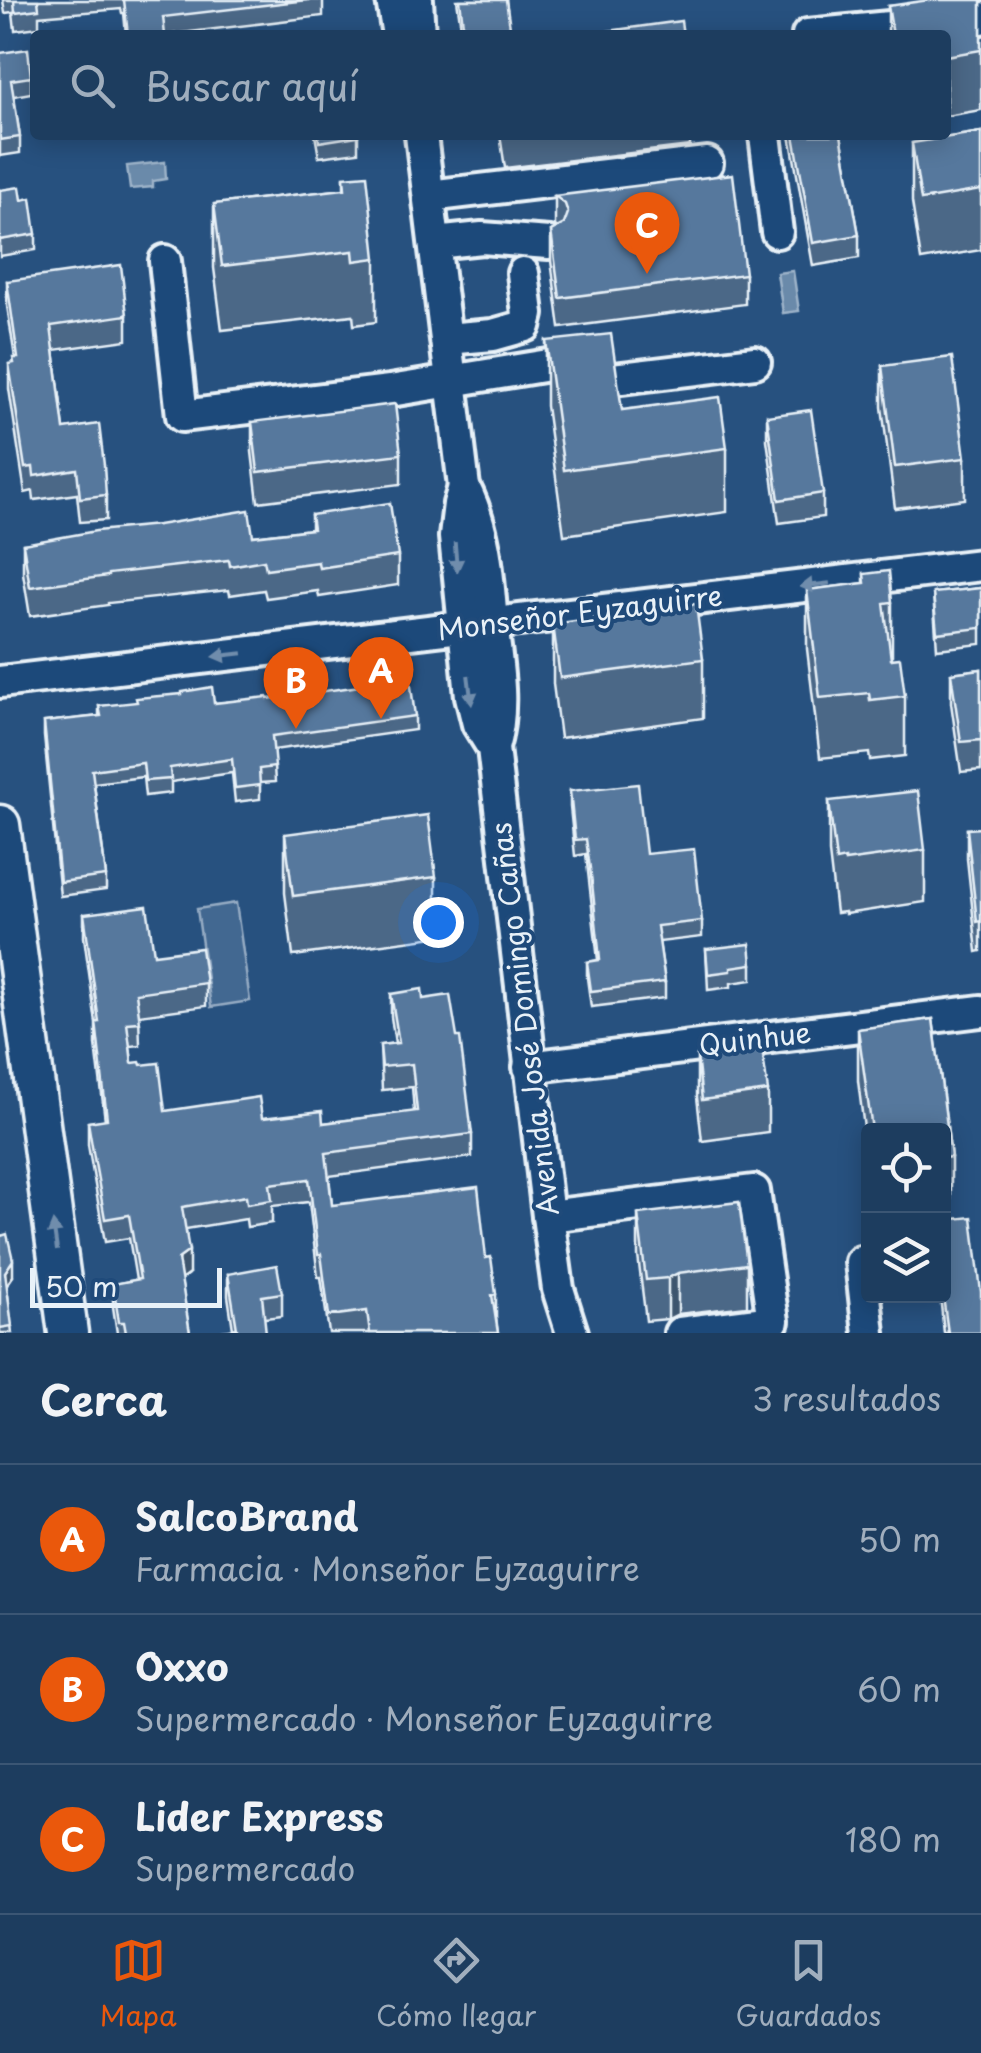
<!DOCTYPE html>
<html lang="es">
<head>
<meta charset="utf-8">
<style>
	:root { --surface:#1d3d5f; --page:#254465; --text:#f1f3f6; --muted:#a0aebd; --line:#3b5674; --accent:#ea580c }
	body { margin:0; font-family:"Playpen Sans",sans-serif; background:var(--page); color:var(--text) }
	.controls { position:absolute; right:30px; bottom:30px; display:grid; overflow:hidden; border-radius:10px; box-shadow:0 5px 25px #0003 }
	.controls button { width:90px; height:90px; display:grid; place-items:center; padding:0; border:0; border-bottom:2px solid var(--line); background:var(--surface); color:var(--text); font:50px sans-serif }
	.scale { position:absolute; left:30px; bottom:25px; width:192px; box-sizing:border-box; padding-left:10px; border:5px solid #e8f1f8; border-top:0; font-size:28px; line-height:35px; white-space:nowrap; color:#e8f1f8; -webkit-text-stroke:8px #1f4a7a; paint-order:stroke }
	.you { position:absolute; left:438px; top:922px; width:35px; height:35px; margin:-25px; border:8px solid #fff; border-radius:50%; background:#1a73e8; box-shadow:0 0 0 15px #1a73e833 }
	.badge { display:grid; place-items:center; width:65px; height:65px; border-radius:50%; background:var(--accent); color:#fff; font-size:32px; font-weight:700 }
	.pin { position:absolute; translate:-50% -82px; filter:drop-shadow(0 2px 5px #0008) }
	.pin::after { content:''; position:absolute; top:52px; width:35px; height:30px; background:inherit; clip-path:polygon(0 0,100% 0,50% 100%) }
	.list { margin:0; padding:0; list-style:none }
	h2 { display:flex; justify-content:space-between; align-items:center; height:130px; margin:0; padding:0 40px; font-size:42px }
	h2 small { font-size:32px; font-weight:400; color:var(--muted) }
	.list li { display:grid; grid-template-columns:65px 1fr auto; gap:30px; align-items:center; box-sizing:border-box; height:150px; padding:0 40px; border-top:2px solid var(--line) }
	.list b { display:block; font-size:38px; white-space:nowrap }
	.list p { margin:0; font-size:32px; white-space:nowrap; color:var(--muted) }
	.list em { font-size:32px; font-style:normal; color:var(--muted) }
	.icon { flex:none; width:55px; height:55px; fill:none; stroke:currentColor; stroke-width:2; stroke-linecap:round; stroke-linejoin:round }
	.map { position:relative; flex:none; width:981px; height:1333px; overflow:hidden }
	.search { position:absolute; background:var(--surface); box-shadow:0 5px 25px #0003; left:30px; right:30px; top:30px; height:110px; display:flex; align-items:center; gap:25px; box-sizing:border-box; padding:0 35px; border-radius:10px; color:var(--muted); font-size:38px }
	.sheet { height:580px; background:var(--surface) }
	nav { display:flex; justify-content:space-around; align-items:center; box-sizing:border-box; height:140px; border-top:2px solid var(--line); background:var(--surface); font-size:28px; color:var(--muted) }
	nav a { display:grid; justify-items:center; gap:5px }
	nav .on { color:var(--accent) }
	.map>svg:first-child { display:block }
	.green { fill:#436891; stroke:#96acc4; stroke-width:2.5 }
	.water { fill:#6b8aaa; stroke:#9db3c9; stroke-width:2.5 }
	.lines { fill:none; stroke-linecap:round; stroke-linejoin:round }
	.minor-casing { stroke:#e8f1f8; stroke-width:38 }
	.major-casing { stroke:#e8f1f8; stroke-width:45 }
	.minor { stroke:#1f4a7a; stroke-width:30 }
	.major { stroke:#1f4a7a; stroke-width:38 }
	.wall { fill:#4b6787; stroke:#e8f1f8; stroke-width:2.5 }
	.shaded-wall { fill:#3d546e; stroke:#e8f1f8; stroke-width:2.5 }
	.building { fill:#57789d; stroke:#e8f1f8; stroke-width:2.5 }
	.oneway { fill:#6f8dac }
	.labels { text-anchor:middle; stroke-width:8; stroke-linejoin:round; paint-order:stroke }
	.street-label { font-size:28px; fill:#e8f1f8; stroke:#1f4a7a }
</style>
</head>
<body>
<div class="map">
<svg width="981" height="1333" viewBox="0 0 981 1333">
	<rect width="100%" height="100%" fill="#27517f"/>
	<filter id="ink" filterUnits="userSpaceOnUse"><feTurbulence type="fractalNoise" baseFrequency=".01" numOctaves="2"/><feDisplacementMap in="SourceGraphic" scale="20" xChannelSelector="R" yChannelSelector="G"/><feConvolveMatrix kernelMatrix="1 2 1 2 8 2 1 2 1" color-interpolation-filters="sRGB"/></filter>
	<g filter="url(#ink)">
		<!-- green -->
		<path class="green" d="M236 903 250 1001 211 1007 197 909Z"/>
		<!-- water -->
		<g class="water">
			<path d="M165 162 166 179 153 181V187L130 189 127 166Z"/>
			<path d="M793 271 799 311 783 313 777 273Z"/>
		</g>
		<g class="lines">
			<defs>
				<g id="minor">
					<path d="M392 0 398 35"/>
					<path d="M417 0 419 35"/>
					<path d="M808 35 981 18"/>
					<path d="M421 135 464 487C486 530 488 576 492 624 497 666 505 706 493 748L548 1216 558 1289 572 1333"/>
					<path d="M765 135 777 232"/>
					<path d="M429 196 707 163"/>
					<path d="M435 243 482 238 549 243"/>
					<path d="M165 261 182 416 390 391 573 361"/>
					<path d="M446 339 493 335 525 326 528 314 523 273"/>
					<path d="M580 383 755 362"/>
					<path d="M464 487 459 504 455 537 471 696 478 724 493 748"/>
					<path d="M0 682 981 565"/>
					<path d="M529 1067 981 1011"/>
					<path d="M548 1216 754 1191 773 1321 680 1333"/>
					<path d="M861 1262 869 1333"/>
				</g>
				<path id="major" d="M0 825 68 1333"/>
			</defs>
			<!-- minor casing -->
			<use href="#minor" class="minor-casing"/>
			<!-- major casing -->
			<use href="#major" class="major-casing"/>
			<!-- minor -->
			<use href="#minor" class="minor"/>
			<!-- major -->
			<use href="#major" class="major"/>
		</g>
		<!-- wall -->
		<g class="wall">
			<path d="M3 0H323V16L165 35H126L124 13H122L121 9 39 16V27L15 30 13 12 5 13Z"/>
			<path d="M457 0H506L510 35H462Z"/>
			<path d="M981 0V110L946 116V35H888V6Z"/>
			<path d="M0 53 31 77V93L14 96 20 137V153L0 156Z"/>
			<path d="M981 132V250L921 260 912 202V143Z"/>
			<path d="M315 135H358V152L319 157Z"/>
			<path d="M500 135H690V146L505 168Z"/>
			<path d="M790 135H841L859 235V258L813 266Z"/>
			<path d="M344 177 376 258V322L354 325 353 315 222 330 214 268V204L344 189Z"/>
			<path d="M0 190 22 200 36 234V250L0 256Z"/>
			<path d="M555 196 745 274V304L560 328 551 261V231L558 228 555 226Z"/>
			<path d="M7 281 127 315V340L54 350 64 429 106 495V520L80 522 77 494 34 500 33 491 25 493 9 389V364H13L15 358 7 306Z"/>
			<path d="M546 341 622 410 727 448V512L564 535 546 406Z"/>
			<path d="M882 366 965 458V499L895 508 882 407Z"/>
			<path d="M767 416 823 493V517L779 523 767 440Z"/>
			<path d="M252 422 401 454V484L258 502 252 452Z"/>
			<path d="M311 515 398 556V585L319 597 318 591 266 598 264 590 230 595 229 590 108 603V605L30 616 23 573V544L253 536 311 529Z"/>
			<path d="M864 574 892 602V658L905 696V756L870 760 869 753 820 758 807 649V590L864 583Z"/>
			<path d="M981 588V644L937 649 933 593Z"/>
			<path d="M553 624 703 659V718L560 738 553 684Z"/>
			<path d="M981 669V770L961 772 951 703V673Z"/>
			<path d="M268 699 415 716V730L273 750 275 782 260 783V799L235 802 232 773 171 782V793L145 796 143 777 94 783 106 876V890L60 896 44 736V722L99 716V706L214 703Z"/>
			<path d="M570 791 646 854 702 921V937L659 942 665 982V998L591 1007 587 978V962L598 960 586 854 575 856 570 807Z"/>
			<path d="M829 801 925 850V902L845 914V912L836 913 829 853Z"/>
			<path d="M981 828V951L977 952 967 859V829Z"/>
			<path d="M285 834 436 877V937L293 956 285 893Z"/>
			<path d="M84 914 206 983V1006L139 1015 140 1045 130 1046 132 1063 141 1065 165 1111 323 1123 414 1112 412 1087 382 1090 380 1045 395 1043 391 1017V994L423 999 472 1134V1157L329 1176 332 1205 486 1258 496 1294V1317L498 1333H329L321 1277H318L309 1202 272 1206V1223L247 1227 246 1219 186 1229 189 1274 181 1280 190 1333H117L113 1307V1284L136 1280 129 1238 105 1242 88 1145V1122L105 1120 96 1045V1023L84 937Z"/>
			<path d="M706 949 752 964V980L731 983V987L708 990Z"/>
			<path d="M933 1019 951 1157V1209L944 1210V1130H868V1160L858 1081V1029Z"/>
			<path d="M697 1056 768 1091V1132L702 1141 697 1097Z"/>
			<path d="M638 1214 747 1264V1306L678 1314 668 1319 646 1321 638 1256Z"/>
			<path d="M0 1227 1 1236 13 1276 7 1285 12 1333H0Z"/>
			<path d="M228 1274 282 1293V1316L265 1318 233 1329 228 1296Z"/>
			<path d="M940 1296H944L981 1333H944Z"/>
		</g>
		<!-- shaded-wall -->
		<g class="shaded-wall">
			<path d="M189 1251V1274L178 1282V1259Z"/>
			<path d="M13 1260V1276L5 1287V1272Z"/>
			<path d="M678 1273V1314L668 1319V1278Z"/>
		</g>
		<!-- building -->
		<g class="building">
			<path d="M14 0H38L39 9 15 12Z"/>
			<path d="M124 0H307L163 17 165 35H128Z"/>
			<path d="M460 0H506L510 27 464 33Z"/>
			<path d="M929 0H981V50L946 56V35H893L888 6Z"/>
			<path d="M681 21 683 35H579Z"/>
			<path d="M28 49 31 77 11 80 20 137 0 140V53Z"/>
			<path d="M981 132V190L921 200 912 143Z"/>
			<path d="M318 135H358V136L319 142Z"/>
			<path d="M794 135H841L859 235 813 243Z"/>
			<path d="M733 174 745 274 560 298 551 231 564 224 568 213 565 204 555 196Z"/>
			<path d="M367 175 376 258 354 261 353 251 222 266 214 204 345 189 344 177Z"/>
			<path d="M20 187 22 200 31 198 36 234 0 240V190Z"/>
			<path d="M121 265 127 315 51 326 64 429 99 424 104 465 106 495 80 498 77 469 34 476 33 467 25 468 9 364 14 363 13 358H18L7 281Z"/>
			<path d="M611 334 622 410 720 397 727 448 564 470 546 341Z"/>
			<path d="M952 357 965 458 895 467 882 366Z"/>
			<path d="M395 404 401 454 258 472 252 422Z"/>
			<path d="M811 410 823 493 779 500 767 416Z"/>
			<path d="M390 503 398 556 319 568 318 562 266 569 264 560 230 566 229 560 108 574V576L30 587 23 544 96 531 158 525 249 510 253 536 313 529 311 515Z"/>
			<path d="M889 571 892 602 884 603 891 659 900 658 905 696 870 700 869 693 820 698 807 590 865 583 864 574Z"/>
			<path d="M981 588V628L937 633 933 593Z"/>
			<path d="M696 604 703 659 560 678 553 624Z"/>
			<path d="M981 669V740L961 742 951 673Z"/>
			<path d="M410 679 415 716 272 736 275 767 259 769 260 785 235 788 232 759 170 768 171 779 145 781 143 763 92 770 106 876 60 882 44 722 101 716 99 706 137 702 136 698 182 694V692L212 687 214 703 267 697 268 699Z"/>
			<path d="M638 784 646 854 694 849 702 921 657 926 665 982 591 991 587 962 600 960 592 883 586 839 575 840 570 791Z"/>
			<path d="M918 791 925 850 845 861V859L836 861 829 801Z"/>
			<path d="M428 815 436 877 293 896 285 834Z"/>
			<path d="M981 828V921L977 922 967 829Z"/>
			<path d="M147 906 154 954 201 948 206 983 136 993 140 1022 127 1023 132 1063 140 1062 141 1065 159 1063 165 1111 259 1097 262 1118 322 1111 323 1123 417 1111 412 1064 382 1067 380 1045 399 1043 391 994 422 989 423 999 450 995 457 1037H460L472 1134 326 1153 332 1205 478 1187 486 1258 491 1257 496 1294 492 1295 498 1333H370L367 1311 329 1316 321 1254H318L309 1179 270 1184 272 1200 247 1204 246 1196 182 1207 189 1251 178 1259 190 1333H126L124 1322H119L113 1284 140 1279 129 1215 105 1219 93 1152 88 1122 107 1119 96 1022H99L84 914Z"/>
			<path d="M750 944 752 964 731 967V971L708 974 706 949Z"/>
			<path d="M933 1019 951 1157 944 1158V1130H872L858 1029Z"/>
			<path d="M762 1048 768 1091 702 1100 697 1056Z"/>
			<path d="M739 1202 747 1264 678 1273 668 1278 646 1280 638 1214Z"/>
			<path d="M972 1217 981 1292V1333H948L943 1296 944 1220Z"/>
			<path d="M0 1227 1 1236 7 1234 13 1260 5 1272 12 1326 0 1328Z"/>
			<path d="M277 1265 282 1293 262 1296 266 1333H208L237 1329 228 1274Z"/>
		</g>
		<!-- one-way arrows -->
		<defs><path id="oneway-solid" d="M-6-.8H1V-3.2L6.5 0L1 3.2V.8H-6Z" transform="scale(2.5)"/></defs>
		<g class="oneway">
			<use href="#oneway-solid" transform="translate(456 557) rotate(85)"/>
			<use href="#oneway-solid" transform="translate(815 585) rotate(173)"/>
			<use href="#oneway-solid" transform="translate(228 655) rotate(173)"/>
			<use href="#oneway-solid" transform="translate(470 690) rotate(83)"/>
			<use href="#oneway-solid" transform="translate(55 1236) rotate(-98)"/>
		</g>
	</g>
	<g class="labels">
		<!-- street labels -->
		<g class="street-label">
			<text transform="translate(580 613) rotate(-7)" y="10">Monseñor Eyzaguirre</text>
			<text transform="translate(525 1019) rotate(-97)" y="10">Avenida José Domingo Cañas</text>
			<text transform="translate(755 1039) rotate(-7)" y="10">Quinhue</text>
		</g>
	</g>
</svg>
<div class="controls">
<button><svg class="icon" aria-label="locate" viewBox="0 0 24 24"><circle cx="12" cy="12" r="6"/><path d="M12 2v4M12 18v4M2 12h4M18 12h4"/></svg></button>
<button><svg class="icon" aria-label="layers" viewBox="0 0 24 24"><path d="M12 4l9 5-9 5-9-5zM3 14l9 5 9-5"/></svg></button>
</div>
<div class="scale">50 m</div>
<div class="you"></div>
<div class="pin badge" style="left:381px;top:719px">A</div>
<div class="pin badge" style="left:296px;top:729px">B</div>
<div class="pin badge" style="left:647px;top:274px">C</div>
<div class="search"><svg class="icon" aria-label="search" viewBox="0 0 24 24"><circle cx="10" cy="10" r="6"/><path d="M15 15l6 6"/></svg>Buscar aquí</div>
</div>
<section class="sheet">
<h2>Cerca<small>3 resultados</small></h2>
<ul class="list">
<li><span class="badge">A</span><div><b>SalcoBrand</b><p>Farmacia · Monseñor Eyzaguirre</p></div><em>50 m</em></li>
<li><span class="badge">B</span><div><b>Oxxo</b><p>Supermercado · Monseñor Eyzaguirre</p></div><em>60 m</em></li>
<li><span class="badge">C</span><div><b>Lider Express</b><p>Supermercado</p></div><em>180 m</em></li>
</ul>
</section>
<nav>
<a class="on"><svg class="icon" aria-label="map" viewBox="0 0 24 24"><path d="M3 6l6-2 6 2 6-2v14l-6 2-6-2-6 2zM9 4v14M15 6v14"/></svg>Mapa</a>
<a><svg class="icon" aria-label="directions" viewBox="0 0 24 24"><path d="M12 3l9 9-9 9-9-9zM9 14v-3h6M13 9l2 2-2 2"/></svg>Cómo llegar</a>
<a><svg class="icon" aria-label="saved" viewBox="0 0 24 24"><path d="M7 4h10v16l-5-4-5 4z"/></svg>Guardados</a>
</nav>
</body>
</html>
